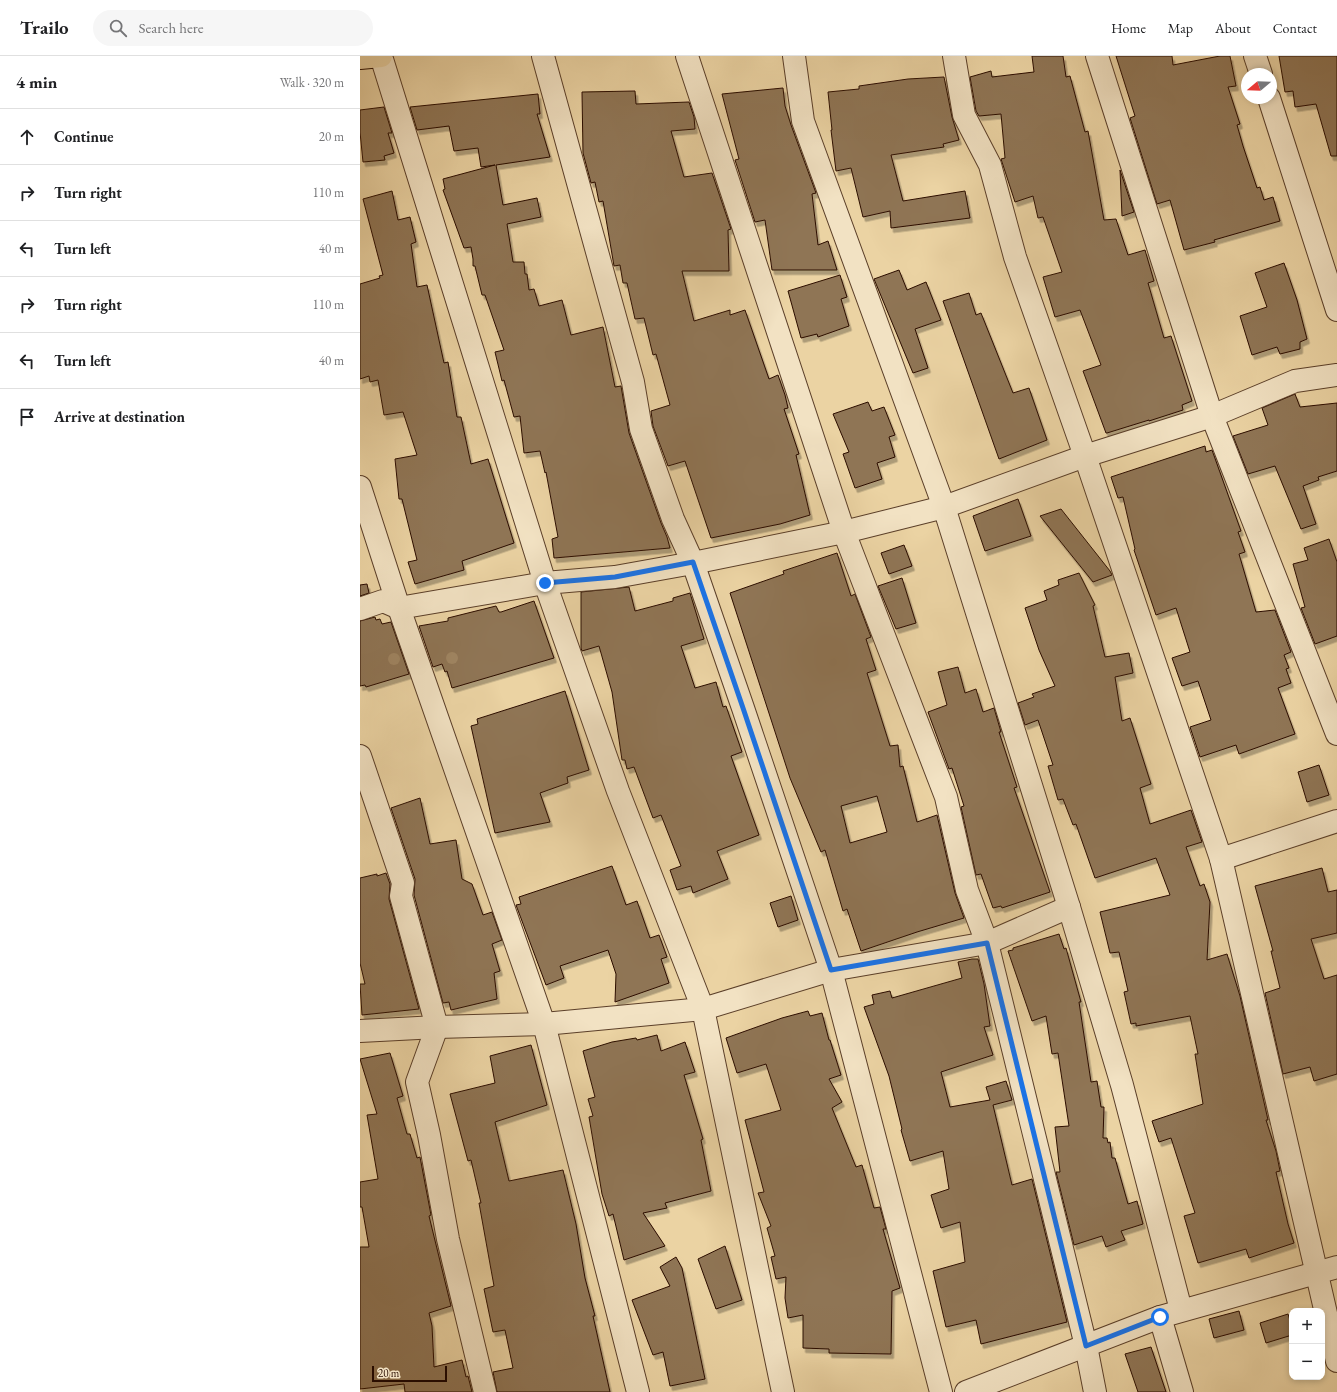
<!DOCTYPE html>
<html lang="en">
<head>
<meta charset="utf-8">
<style>
	:root { --surface:#fff; --page:#f6f6f6; --text:#202124; --muted:#757577; --line:#e0e0e0 }
	body { margin:0; font-family:"EB Garamond",serif; background:var(--page); color:var(--text) }
	.controls { position:absolute; right:12px; bottom:12px; display:grid; overflow:hidden; border-radius:8px; box-shadow:0 2px 6px #0003 }
	.controls button { width:36px; height:36px; display:grid; place-items:center; padding:0; border:0; border-bottom:1px solid var(--line); background:var(--surface); color:var(--text); font:20px sans-serif }
	.compass { position:absolute; left:881px; top:12px; width:36px; height:36px; border-radius:50%; background:var(--surface); box-shadow:0 2px 6px #0003; rotate:251deg }
	.scale { position:absolute; left:12px; bottom:10px; width:75px; box-sizing:border-box; padding-left:4px; border:2px solid #2b0e00; border-top:0; font-size:11px; line-height:14px; white-space:nowrap; color:#2b0e00; -webkit-text-stroke:3px #f2e2c3; paint-order:stroke }
	.stop { position:absolute; width:12px; height:12px; margin:-9px; border:3px solid #1a73e8; border-radius:50%; background:#fff }
	.stop.end { background:#1a73e8; border-color:#fff; box-shadow:0 1px 4px #0008 }
	.list { margin:0; padding:0; list-style:none }
	h2 { display:flex; justify-content:space-between; align-items:center; height:52px; margin:0; padding:0 16px; font-size:17px }
	h2 small { font-size:13px; font-weight:400; color:var(--muted) }
	.list li { display:grid; grid-template-columns:26px 1fr auto; gap:12px; align-items:center; box-sizing:border-box; height:56px; padding:0 16px; border-top:1px solid var(--line) }
	.list b { display:block; font-size:15px; white-space:nowrap }
	.list em { font-size:13px; font-style:normal; color:var(--muted) }
	.icon { flex:none; width:22px; height:22px; fill:none; stroke:currentColor; stroke-width:2; stroke-linecap:round; stroke-linejoin:round }
	.map { position:relative; flex:none; width:977px; height:1336px; overflow:hidden }
	header { display:flex; align-items:center; gap:24px; box-sizing:border-box; height:56px; padding:0 20px; background:var(--surface); border-bottom:1px solid var(--line) }
	header strong { font-size:19px }
	nav { display:flex; gap:22px; margin-inline-start:auto; font-size:14px }
	.search { width:280px; height:36px; background:var(--page); display:flex; align-items:center; gap:10px; box-sizing:border-box; padding:0 14px; border-radius:22px; color:var(--muted); font-size:15px }
	main { display:flex }
	aside { flex:1; background:var(--surface) }
	.map>svg:first-child { display:block }
	.building { fill:#8f7455; stroke:#2b0e00; fill-rule:evenodd; filter:url(#shadow) }
	.lines { fill:none; stroke-linecap:round; stroke-linejoin:round }
	.minor-casing { stroke:#5b3f29; stroke-width:24 }
	.major-casing { stroke:#2b0e00; stroke-width:24 }
	.minor { stroke:#f2e2c3; stroke-width:22 }
	.major { stroke:#ebd3a3; stroke-width:22 }
	.tree { fill:#a08663 }
	.route { stroke:#1a73e8; stroke-width:5 }
</style>
</head>
<body>
<header>
<strong>Trailo</strong>
<div class="search"><svg class="icon" aria-label="search" viewBox="0 0 24 24"><circle cx="10" cy="10" r="6"/><path d="M15 15l6 6"/></svg>Search here</div>
<nav><a>Home</a><a>Map</a><a>About</a><a>Contact</a></nav>
</header>
<main>
<aside>
<h2>4 min<small>Walk · 320 m</small></h2>
<ul class="list">
<li><svg class="icon" aria-label="ahead" viewBox="0 0 24 24"><path d="M12 20V5M6 11l6-6 6 6"/></svg><div><b>Continue</b></div><em>20 m</em></li>
<li><svg class="icon" aria-label="right" viewBox="0 0 24 24"><path d="M7 20v-9h11M14 6l5 5-5 5"/></svg><div><b>Turn right</b></div><em>110 m</em></li>
<li><svg class="icon" aria-label="left" viewBox="0 0 24 24"><path d="M17 20v-9H6M10 6l-5 5 5 5"/></svg><div><b>Turn left</b></div><em>40 m</em></li>
<li><svg class="icon" aria-label="right" viewBox="0 0 24 24"><path d="M7 20v-9h11M14 6l5 5-5 5"/></svg><div><b>Turn right</b></div><em>110 m</em></li>
<li><svg class="icon" aria-label="left" viewBox="0 0 24 24"><path d="M17 20v-9H6M10 6l-5 5 5 5"/></svg><div><b>Turn left</b></div><em>40 m</em></li>
<li><svg class="icon" aria-label="arrive" viewBox="0 0 24 24"><path d="M6 21V4h12l-3 4 3 4H6"/></svg><div><b>Arrive at destination</b></div></li>
</ul>
</aside>
<div class="map">
<svg width="977" height="1336" viewBox="0 0 977 1336">
	<defs>
		<filter id="shadow"><feDropShadow dx="2.5" dy="4.5" stdDeviation="0" flood-color="#0004"/></filter>
	</defs>
	<rect width="100%" height="100%" fill="#ebd3a3"/>
	<filter id="stains"><feTurbulence type="fractalNoise" baseFrequency=".005" numOctaves="4"/><feColorMatrix values="0 0 0 0 .2 0 0 0 0 .09 0 0 0 0 .02 0 0 0 .5 -.17"/></filter>
	<radialGradient id="worn" r=".72"><stop offset=".6" stop-color="#630" stop-opacity="0"/><stop offset="1" stop-color="#630" stop-opacity=".3"/></radialGradient>
	<!-- building -->
	<g class="building">
		<path d="M672 0H703L706 21 710 20 725 76 728 75 744 164 756 163 768 199 785 194 794 225 788 227 804 282 811 280 832 345 822 349 823 354 789 365V364L747 377H746L723 315 741 309 720 254 695 261 683 221 702 216 683 161 678 162 673 140 655 146 641 103 645 102 641 58 619 60 616 55 610 21 631 15 632 21 674 16Z"/>
		<path d="M756 0H812L813 9 860 0H870L876 30 868 31 880 68 877 69 883 90 897 132 900 131 904 144 913 141 920 165 854 184 855 186 824 194 810 144 797 148 770 62 775 60Z"/>
		<path d="M919 0H977V100H971L956 48 935 51 933 35 925 36Z"/>
		<path d="M584 21 592 61 599 84 583 88 584 91 531 99 543 145 605 135 610 162 531 172 530 155 503 161 491 112 476 115 471 74H472L468 36 499 33V30L548 23Z"/>
		<path d="M423 32 425 50 431 69 456 137 452 138 458 189 468 185 477 214H412L405 164 395 166 378 113 375 104 379 103 362 38Z"/>
		<path d="M275 35 276 48 329 46 334 61 335 73 311 75 324 121 352 117 371 173 368 174 369 215H322L334 265 370 254V259L385 254 409 323 418 319 425 339 428 352 424 353 439 398 436 399 450 459 420 468 351 482 325 405 308 410 293 370 291 355 310 349 296 298 293 299 284 262 275 263 267 227H263L260 209 254 210 243 145 239 146 235 126 231 127 223 97 222 36Z"/>
		<path d="M178 38 180 58H177L190 101 136 109 143 149 177 142 181 161 147 168 153 206H164L165 218H167L169 234 174 233 179 250 202 244 211 279 243 271 255 331 261 330 269 377 301 467 307 481 310 492 194 502 192 483 198 481 186 416 185 417 180 395 164 397 160 360 154 361 144 324 142 325 135 296 144 294 125 239H122L115 210H113V203L111 191 104 192 83 134 85 133 83 123 135 109 121 111 118 92 94 95 89 70 57 74 50 51Z"/>
		<path d="M24 51 32 77H28L34 97 24 100 25 104 3 106 0 76V54Z"/>
		<path d="M760 114 774 156 762 160Z"/>
		<path d="M32 135 38 164 50 161 56 186 51 188 57 231 67 229 84 307 88 306 97 361H101L111 408 128 403 154 487 102 505 104 514 55 528 48 506 57 504 42 443H39L35 403 57 399 43 356 24 359 18 324 10 326 9 320 0 323V228L20 222 19 220 23 219 3 143Z"/>
		<path d="M924 207 937 244 947 283 940 286V293L920 298 917 291 892 299 880 260 907 251 895 217Z"/>
		<path d="M539 214 547 234 566 226 581 264 555 273 568 312 553 317 514 223Z"/>
		<path d="M480 219 487 241 481 243 489 270 458 281 457 278 441 282 428 235Z"/>
		<path d="M609 237 616 259 621 257 653 337 669 332 687 384 639 403 583 245Z"/>
		<path d="M935 338 940 351 977 347V415L958 421 959 424 943 430 956 468 941 473 915 410 888 418 873 380 908 369 902 352Z"/>
		<path d="M508 346 512 355 524 351 535 379 529 381 535 401 517 407 522 423 495 432 483 398 489 396 473 358Z"/>
		<path d="M845 390 846 396 852 394 881 475 878 476 885 496 879 498 896 556 915 554 931 596 924 599 929 612 926 613 931 627 918 632 935 678 879 698 876 689 840 701 830 671 851 664 838 625 822 630 812 602 830 596 816 552 796 559 774 494 775 493 763 441 758 442 751 421Z"/>
		<path d="M658 443 671 480 625 495 613 460Z"/>
		<path d="M701 453 750 515 752 519 733 526 680 460Z"/>
		<path d="M969 483 977 506V580L955 588 941 552 945 551 933 508 948 504 944 492Z"/>
		<path d="M544 489 552 510 529 518 521 497Z"/>
		<path d="M477 497 491 540 495 538 511 581 506 583 516 614 507 617 530 690 538 689 540 711 543 710 557 766 577 759 595 837 604 862 557 876 501 895 487 853 483 855 465 794 461 796 430 722 370 537 424 518 423 515ZM517 740 527 776 490 787 481 750Z"/>
		<path d="M719 517 735 549 733 550 745 601 769 597 773 617 755 621 762 665 770 662 791 728 780 732 790 768 831 754 842 786 826 791 840 830 844 828 850 846 847 904 867 898 880 940 908 1064H906L916 1095 920 1115 916 1116 928 1168 934 1187 889 1202 886 1193 838 1207 824 1160 835 1157 811 1082 799 1086 792 1065 843 1048 835 998H838L830 960 776 970V967L771 968 764 936 768 935 759 896 750 897 740 856 810 839 796 802 735 822 716 768 713 769 703 743 698 744 688 710 693 709 678 664 665 669 658 647 674 641 672 638 695 630 679 594 665 552 687 544 684 535 699 529 698 524Z"/>
		<path d="M542 522 556 567 536 573 518 530Z"/>
		<path d="M7 528 9 537 0 540V529Z"/>
		<path d="M269 531 275 555 313 545V542L330 537 344 583 321 590 335 632 356 626 363 651 366 650 382 696 371 700 399 779 357 795 368 823 333 837 331 830 317 834 310 814 321 810 301 759 293 762 274 711 267 713 265 704H262L252 636 239 590 222 595 221 592V536Z"/>
		<path d="M174 545 194 602 92 632 87 615 85 616 82 608 73 611 59 570 88 565V562L136 550 139 556H141Z"/>
		<path d="M15 561 16 564 20 563 22 568 31 566 49 618 6 631 5 629 0 630V565Z"/>
		<path d="M598 611 605 637 616 633 623 656 634 652 641 676H639L657 731 654 732 690 836 642 852 641 850 633 852 621 818 616 819 601 751 604 750 592 712 589 713 568 656 587 649 578 616Z"/>
		<path d="M205 635 229 714 207 721 208 727 180 737 190 766 135 777 111 670 118 668 117 663Z"/>
		<path d="M959 709 969 739 947 746 938 716Z"/>
		<path d="M60 742 70 788 96 784 102 823 112 828 123 859 132 856 142 884 132 888 140 915 134 917 137 943 91 954 89 946 83 947 54 839 55 823 31 752Z"/>
		<path d="M252 810 266 849 277 845 290 882 299 879 307 901 301 903 309 927 255 946 256 918 248 894 200 910 204 922 186 929 156 849 161 848 159 841Z"/>
		<path d="M962 812 968 836 977 834V877L951 883 964 923 977 919V1018L954 1025 950 1011 923 1018 905 937 920 932 911 895H913L895 830Z"/>
		<path d="M26 817 30 828 29 843 59 953 2 959 0 928H5L0 907V822L17 818V820Z"/>
		<path d="M431 840 438 864 418 871 410 847Z"/>
		<path d="M699 878 704 893 706 892 721 946H719L731 1026 737 1025 741 1051H744L743 1082H747L748 1087 750 1086 752 1102H755L768 1148 777 1145 783 1168 761 1175 765 1184 746 1191 742 1180 714 1189 696 1116H700L695 1071 709 1070 698 997 692 998 686 960 672 965 648 895 653 894V892Z"/>
		<path d="M612 903H618L624 928 630 970 624 971 633 999 581 1016 590 1051 630 1044 626 1031 646 1025 652 1044 633 1049 652 1129 672 1123 707 1266 621 1288 616 1264 586 1271 573 1215 605 1206 600 1166 581 1172 571 1139 589 1133 583 1095 550 1105 541 1074 542 1073 529 1020 504 951 514 948 512 939 530 935 532 942 602 922 598 906Z"/>
		<path d="M448 955 450 960 462 957 469 984H470L481 1019 469 1023 482 1046 472 1052 496 1111 502 1109 514 1152 520 1151 526 1173H523L540 1232 532 1235 531 1298 469 1297V1293L443 1292V1259L428 1262 425 1242 426 1221 416 1223 411 1201 415 1200 407 1172 411 1170 398 1137 404 1136 385 1064 421 1054 406 1008 377 1017 366 982 422 962Z"/>
		<path d="M297 979 301 995 325 986 335 1016 324 1019 343 1083 341 1084 351 1135 305 1147 307 1152 283 1157 305 1190 264 1204 253 1158 249 1160 242 1138 229 1061 233 1060 228 1043 235 1041 223 995 252 986 276 982 277 984Z"/>
		<path d="M171 989 187 1049 135 1066 149 1125 203 1114 216 1168 225 1222 235 1260H233L250 1336H137L133 1316 153 1312 145 1274 133 1276 124 1233 134 1230 119 1147H121L111 1104 108 1105 90 1038 135 1027 130 1000Z"/>
		<path d="M30 997 43 1040 37 1042 47 1078H50L57 1102 60 1101 71 1159 69 1160 91 1250 69 1257 72 1270 74 1311 102 1304 106 1321 108 1320 112 1336H45L44 1328 0 1333V1191H9L2 1151H0V1126L18 1123 7 1059 17 1058 0 1003Z"/>
		<path d="M365 1190 382 1244 356 1253 338 1203Z"/>
		<path d="M316 1201 322 1212 345 1323 310 1330 303 1296 293 1299 272 1244 310 1230 300 1211Z"/>
		<path d="M879 1255 884 1274 854 1282 849 1263Z"/>
		<path d="M928 1258 932 1271V1279L906 1287 900 1267Z"/>
		<path d="M791 1291 806 1336H778L765 1298Z"/>
	</g>
	<g class="lines">
		<defs>
			<g id="minor">
				<path d="M21 0 185 527 255 521 333 507 484 476 584 451 725 400 852 360 935 325 977 319"/>
				<path d="M183 0 273 326 281 373 313 463 333 507 383 652 471 914 581 1336"/>
				<path d="M327 0 484 476 586 741 607 834 627 887 726 1290 735 1336"/>
				<path d="M434 0 443 65 584 451 709 851 762 1029 821 1254"/>
				<path d="M594 0 604 59 630 109 655 201 725 400 861 803 977 1305"/>
				<path d="M737 0 852 360 977 678"/>
				<path d="M895 0 901 18"/>
				<path d="M909 42 977 254"/>
				<path d="M0 431 39 552 184 968 278 1336"/>
				<path d="M0 553 23 545 39 552 185 527 258 735 343 953 423 1336"/>
				<path d="M0 700 43 827 41 840 77 971 57 1026 69 1079 88 1183 125 1336"/>
				<path d="M861 803 977 765"/>
				<path d="M0 975 77 971 184 968 343 953 471 914 627 887 709 851"/>
				<path d="M800 1261 822 1336"/>
				<path d="M606 1336 800 1261 977 1211"/>
			</g>
			<path id="major" d="M0 2 21 0"/>
		</defs>
		<!-- minor casing -->
		<use href="#minor" class="minor-casing"/>
		<!-- major casing -->
		<use href="#major" class="major-casing"/>
		<!-- minor -->
		<use href="#minor" class="minor"/>
		<!-- major -->
		<use href="#major" class="major"/>
	</g>
	<!-- trees -->
	<g class="tree">
		<circle cx="92" cy="602" r="6"/>
		<circle cx="34" cy="603" r="6"/>
	</g>
	<g class="lines">
		<!-- route -->
		<path class="route" d="M185 527 255 521 333 506 383 652 471 914 627 887 726 1290 800 1261"/>
	</g>
	<rect width="100%" height="100%" filter="url(#stains)"/>
	<rect width="100%" height="100%" fill="url(#worn)"/>
</svg>
<div class="controls">
<button>+</button>
<button>−</button>
</div>
<svg class="compass" viewBox="-18 -18 36 36"><path d="M0-13l5 13h-10z" fill="#e53935"/><path d="M0 13l5-13h-10z" fill="#757577"/></svg>
<div class="scale">20 m</div>
<div class="stop" style="left:800px;top:1261px"></div>
<div class="stop end" style="left:185px;top:527px"></div>
</div>
</main>
</body>
</html>
